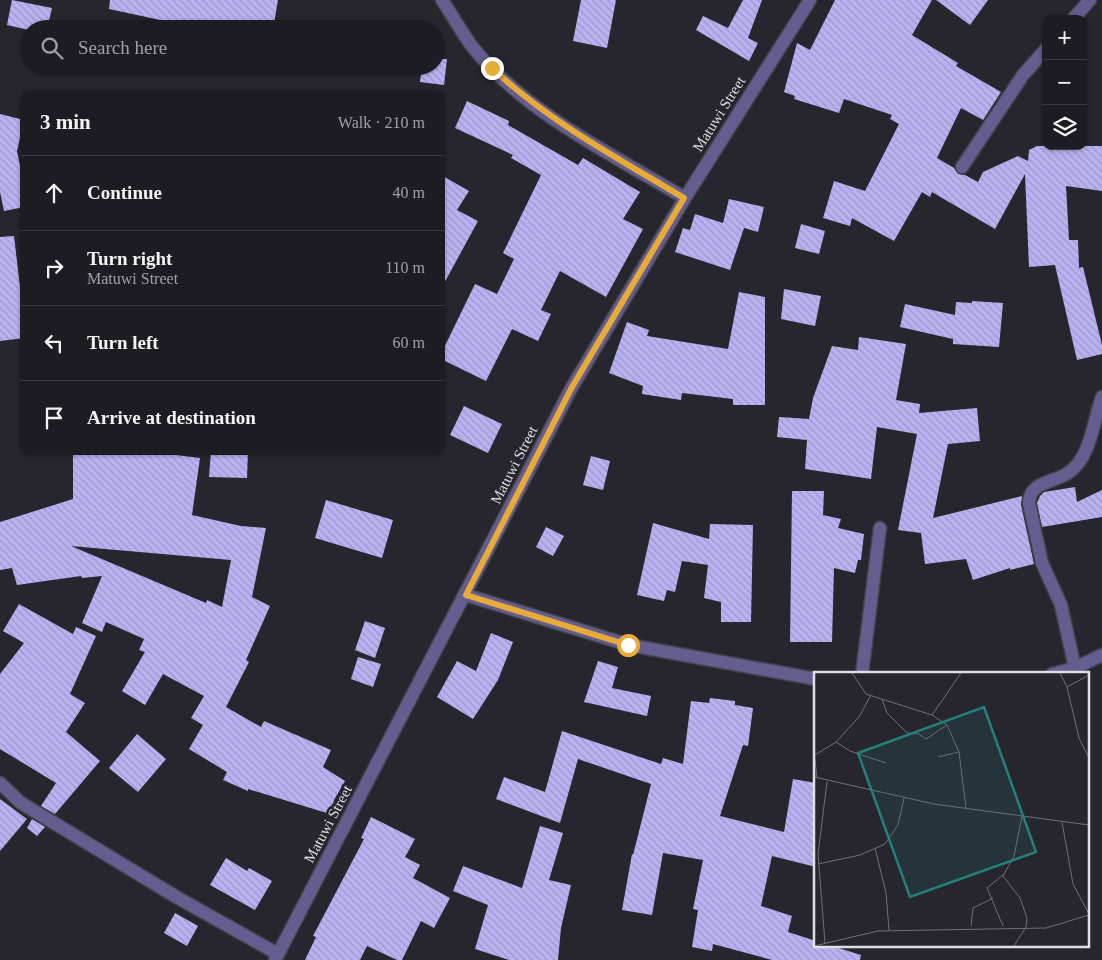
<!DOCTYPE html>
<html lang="en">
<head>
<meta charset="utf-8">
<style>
	:root { --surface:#1d1c23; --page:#25252b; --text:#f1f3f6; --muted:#a0a1a6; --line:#3b3a41 }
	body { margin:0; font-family:Georgia,serif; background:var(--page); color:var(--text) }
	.controls { position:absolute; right:15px; top:15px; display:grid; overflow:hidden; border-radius:10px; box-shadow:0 1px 4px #0004 }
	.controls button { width:45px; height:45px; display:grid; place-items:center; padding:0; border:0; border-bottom:1px solid var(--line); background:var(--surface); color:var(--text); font:25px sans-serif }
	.stop { position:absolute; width:15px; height:15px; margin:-11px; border:4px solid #e9ab38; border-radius:50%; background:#fff }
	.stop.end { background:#e9ab38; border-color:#fff; box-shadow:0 1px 5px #0008 }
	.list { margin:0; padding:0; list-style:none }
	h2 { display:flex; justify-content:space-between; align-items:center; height:65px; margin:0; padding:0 20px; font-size:21px }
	h2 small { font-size:16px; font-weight:400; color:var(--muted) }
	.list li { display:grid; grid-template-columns:32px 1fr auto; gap:15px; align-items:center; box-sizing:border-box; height:75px; padding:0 20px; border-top:1px solid var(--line) }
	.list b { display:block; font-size:19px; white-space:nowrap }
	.list p { margin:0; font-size:16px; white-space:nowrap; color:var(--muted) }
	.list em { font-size:16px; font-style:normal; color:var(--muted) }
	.icon { flex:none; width:28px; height:28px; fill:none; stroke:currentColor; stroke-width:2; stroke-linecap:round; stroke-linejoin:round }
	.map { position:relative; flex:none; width:1102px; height:960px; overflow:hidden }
	.search { position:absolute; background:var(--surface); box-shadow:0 1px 4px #0004; left:20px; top:20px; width:425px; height:55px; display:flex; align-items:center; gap:12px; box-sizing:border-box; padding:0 18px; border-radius:28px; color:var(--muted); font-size:19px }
	.panel { position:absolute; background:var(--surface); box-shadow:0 1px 4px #0004; left:20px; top:90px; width:425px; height:365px; border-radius:10px }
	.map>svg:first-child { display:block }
	.building { fill:url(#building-back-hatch); fill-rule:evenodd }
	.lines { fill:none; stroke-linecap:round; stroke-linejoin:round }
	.minor-casing { stroke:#44434c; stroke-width:15 }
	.minor { stroke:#645e90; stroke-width:12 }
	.route { stroke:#e9ab38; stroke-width:6 }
	.labels { text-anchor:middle; stroke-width:5; stroke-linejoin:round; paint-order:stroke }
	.street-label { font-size:15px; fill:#dedee4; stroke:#27262f }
	.inset-road { fill:none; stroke:#707077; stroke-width:1 }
	.view { fill:#24807a; fill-opacity:0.15; stroke:#24807a; stroke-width:2.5 }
	.inset-edge { fill:none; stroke:#dedee4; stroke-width:2.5 }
</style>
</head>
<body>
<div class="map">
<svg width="1102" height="960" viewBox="0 0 1102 960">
	<defs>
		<pattern id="building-back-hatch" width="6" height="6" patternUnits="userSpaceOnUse" patternTransform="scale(1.25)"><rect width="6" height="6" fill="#b8b2f2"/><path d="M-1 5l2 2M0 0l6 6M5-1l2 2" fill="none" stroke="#9b96c6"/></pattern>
	</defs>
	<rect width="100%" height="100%" fill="#27262f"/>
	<!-- building -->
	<g class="building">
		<path d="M12 0 52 8 47 29 29 30 7 25Z"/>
		<path d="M110 0H278L273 29H179V24L109 9Z"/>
		<path d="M581 0H616L607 48 573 41Z"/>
		<path d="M743 0H762L748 38 758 43 749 61 696 30 703 16 728 28Z"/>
		<path d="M835 0H932L912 35 958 63 956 66 1001 92 983 120 961 108 937 158 954 168 958 174 965 175 978 182 983 172 1018 156 1028 161 1029 150 1037 146H1102V191L1066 186 1069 240H1078L1079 268 1083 267 1102 345V354L1077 360 1055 265 1029 267 1025 174 995 229 932 192 930 197 922 192 894 241 852 218 850 226 823 218 834 181 865 191 899 124 890 119 892 115 844 99 839 113 794 99 795 96 784 92 797 43 810 50Z"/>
		<path d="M936 0H988L970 25Z"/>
		<path d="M436 41 442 59H447L444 85 420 82 422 66H436Z"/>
		<path d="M212 66H239L237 74 212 69Z"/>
		<path d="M467 101 509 121 508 125 578 165 583 158 640 192 623 219 643 229 606 297 560 271 541 310 551 314 538 341 512 329 486 381 441 359V354L475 284 497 294 514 259 503 253 541 175 511 158 513 155 455 128Z"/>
		<path d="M0 114 24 120 17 151 24 185V207L4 211 0 192Z"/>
		<path d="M441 175 469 191 457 210 478 221 441 289Z"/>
		<path d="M729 199 764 207 758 232 744 228 730 270 675 252 683 228 690 230 695 214 723 223Z"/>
		<path d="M801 224 825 231 819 254 795 248Z"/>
		<path d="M14 236 22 304H24V338L0 341V237Z"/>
		<path d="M784 289 821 296 815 326 781 319Z"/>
		<path d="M739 292 765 297V405H733V399L682 393 681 400 642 394 643 386 609 373 627 322 649 330 647 336 728 349Z"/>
		<path d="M972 301 1003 303 999 347 953 344V339L900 327 905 304 955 315 956 302 972 303Z"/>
		<path d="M859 337 906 344 896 400 920 404 919 413 977 408 980 441 948 444 933 518 1022 496 1021 505 1034 564 1010 570V568L973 580 966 559 925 564 921 533 898 530 917 434 877 427 871 479 805 469 807 440 777 437 779 417 809 419 813 398 832 346 858 350Z"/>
		<path d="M464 406 502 424 488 453 450 435Z"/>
		<path d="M73 451H167L168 454 200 458 192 515 241 526 266 528 252 597 270 606 246 660 249 662 226 707 261 727 264 721 331 750 323 767 345 781 334 800 330 814 248 789V791L223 780 227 772 189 749 203 725 191 718 204 696 163 674 145 705 122 691 145 652 139 650 144 639 106 622 102 632 82 623 102 576 82 578 81 576 17 585 12 568 0 570V522L73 499ZM71 546 231 560 222 607 207 600 206 603Z"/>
		<path d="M211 451H248L247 478 209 477Z"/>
		<path d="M591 456 610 461 603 490 583 485Z"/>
		<path d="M1075 487 1077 502 1102 490V517L1042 527 1037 503 1040 496 1044 492Z"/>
		<path d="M792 491H824L823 515 841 519 838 528 864 534 861 560H858L855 573 834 568 832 642H790Z"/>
		<path d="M326 500 393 520 382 558 315 538Z"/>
		<path d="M653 523 709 539 710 524 753 525 751 622H721V602L704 598 708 565 682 561 675 592 667 590 664 601 637 595Z"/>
		<path d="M546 527 564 536 553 556 536 547Z"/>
		<path d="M19 604 73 634 76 627 96 636 70 694 85 703 66 732 100 761 55 814 41 806 56 783 0 749V674L24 643 3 631Z"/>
		<path d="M365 621 385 628 375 658 355 650Z"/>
		<path d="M491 633 513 642 498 680 473 719 437 697 457 661 476 671Z"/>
		<path d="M358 657 381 664 373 687 351 679Z"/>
		<path d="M598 661 618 667 612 688 651 696 647 716 584 702Z"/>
		<path d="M710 698 735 701V705L753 708 748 746 743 745 720 816 784 832 793 779 816 783V867L772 856 761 906 792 916 788 932 816 941V946H832L861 955 860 960H772L713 944 712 951 692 947 698 910 693 909 703 860 663 853 652 915 622 910 632 854 633 855 651 784 578 759 560 823 496 799 504 777 545 792 562 731 661 764 663 758 683 764 691 701 709 703Z"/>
		<path d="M137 734 166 759 138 792 109 768Z"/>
		<path d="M0 799 27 819 0 851Z"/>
		<path d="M371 817 415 839 405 857 420 865 413 878 450 898 434 928 421 921 402 960H397L367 946 360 960H305L316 937 313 936 364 839 361 838Z"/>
		<path d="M32 819 45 827 37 836 27 828Z"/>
		<path d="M540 826 563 833 549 880 571 885 561 928 558 960H509L475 949 488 905 453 891 463 866 522 888Z"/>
		<path d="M226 858 247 871 249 868 272 881 255 910 210 885Z"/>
		<path d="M175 913 198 926 187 946 164 933Z"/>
	</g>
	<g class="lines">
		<defs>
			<g id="minor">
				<path d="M442 0C452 15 461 31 471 45 523 112 613 155 685 198"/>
				<path d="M1073 19 1090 0"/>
				<path d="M962 167 1023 75 1046 49"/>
				<path d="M466 595 629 645 816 679"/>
				<path d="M1075 668 1061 605 1042 563 1029 503C1030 481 1053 483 1068 473 1091 458 1093 421 1102 397"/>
				<path d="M862 674 880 528"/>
				<path d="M1052 674 1075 668 1102 655"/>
				<path d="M0 783 21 803 178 898 278 954"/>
				<path d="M275 960 572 387 685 198 810 0"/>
			</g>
		</defs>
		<!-- minor casing -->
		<use href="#minor" class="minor-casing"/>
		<!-- minor -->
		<use href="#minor" class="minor"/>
	</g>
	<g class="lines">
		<!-- route -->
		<path class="route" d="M492 68C549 122 618 158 684 198L572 387 466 595 628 645"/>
	</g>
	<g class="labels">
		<!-- street labels -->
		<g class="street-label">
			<text transform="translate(719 114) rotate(-58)" y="5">Matuwi Street</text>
			<text transform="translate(514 465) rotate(-63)" y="5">Matuwi Street</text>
			<text transform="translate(328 824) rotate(-62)" y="5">Matuwi Street</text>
		</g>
	</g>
	<!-- overview -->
	<g transform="translate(814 672)">
		<rect width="275" height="275" fill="#27262f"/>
		<path class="inset-road" d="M38 1 52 22 118 43 133 53 145 80 152 136M246 1 253 15 265 66 275 86M253 15 275 3M68 27 73 41 93 61 105 62 112 67 133 53M118 43 147 1M22 70 36 79 72 91M0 79 3 106M1 83 22 70 45 45 57 23M124 85 145 80M0 105 120 132 275 153M248 150 259 212 275 242M61 176 72 221 75 258M4 192 46 183 71 172 84 153 90 126M157 254 159 236 179 226M189 254 173 216 190 202M11 271 4 182 13 110M0 274 64 259 232 256 275 243M200 274 212 255 213 246 206 226 189 204 200 184 208 144"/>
		<path class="view" d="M170 35 222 180 96 225 44 81Z"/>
		<rect width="275" height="275" class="inset-edge"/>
	</g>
</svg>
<div class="controls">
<button>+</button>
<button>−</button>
<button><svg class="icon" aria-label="layers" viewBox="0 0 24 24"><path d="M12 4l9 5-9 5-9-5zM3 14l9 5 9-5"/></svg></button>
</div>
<div class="stop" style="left:628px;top:645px"></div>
<div class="stop end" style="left:492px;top:68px"></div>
<div class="search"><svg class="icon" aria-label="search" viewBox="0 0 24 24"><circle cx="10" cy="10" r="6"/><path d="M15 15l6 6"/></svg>Search here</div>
<section class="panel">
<h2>3 min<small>Walk · 210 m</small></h2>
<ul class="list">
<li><svg class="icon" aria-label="ahead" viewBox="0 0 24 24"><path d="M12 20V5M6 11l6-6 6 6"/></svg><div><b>Continue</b></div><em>40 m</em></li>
<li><svg class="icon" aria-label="right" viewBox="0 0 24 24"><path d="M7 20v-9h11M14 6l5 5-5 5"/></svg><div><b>Turn right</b><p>Matuwi Street</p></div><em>110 m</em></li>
<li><svg class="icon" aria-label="left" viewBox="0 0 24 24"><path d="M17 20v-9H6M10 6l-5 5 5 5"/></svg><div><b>Turn left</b></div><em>60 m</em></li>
<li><svg class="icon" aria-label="arrive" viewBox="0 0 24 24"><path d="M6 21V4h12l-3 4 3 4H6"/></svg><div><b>Arrive at destination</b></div></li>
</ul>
</section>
</div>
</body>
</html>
